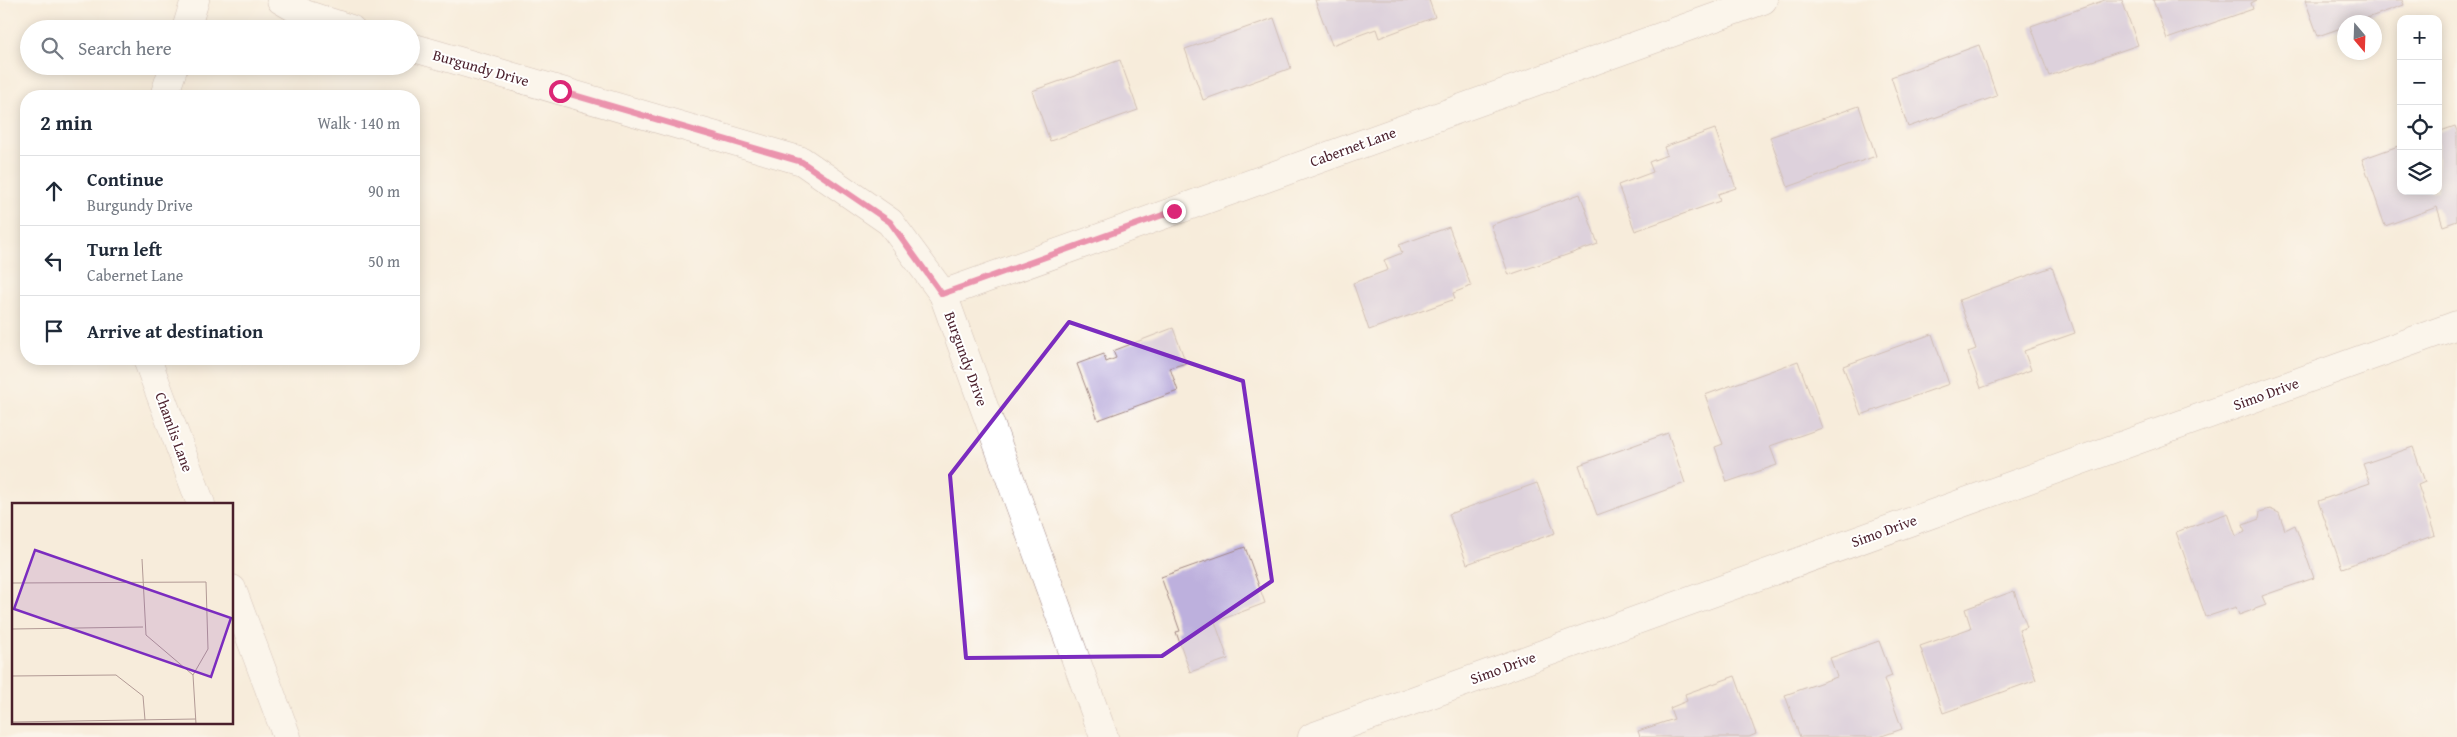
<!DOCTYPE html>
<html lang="en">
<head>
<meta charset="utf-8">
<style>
	:root { --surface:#fff; --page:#f2f2f3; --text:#1f2937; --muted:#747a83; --line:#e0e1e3 }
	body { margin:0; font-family:"Gentium Book Plus",serif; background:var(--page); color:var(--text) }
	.controls { position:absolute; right:15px; top:15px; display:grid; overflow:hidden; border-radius:10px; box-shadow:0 2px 12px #0003 }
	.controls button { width:45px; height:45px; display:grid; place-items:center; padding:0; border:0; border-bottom:1px solid var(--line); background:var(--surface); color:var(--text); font:25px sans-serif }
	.compass { position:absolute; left:2337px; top:15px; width:45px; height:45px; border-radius:50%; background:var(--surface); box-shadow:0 2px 12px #0003; rotate:161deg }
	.stop { position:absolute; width:15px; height:15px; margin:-11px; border:4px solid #db2777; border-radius:50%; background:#fff }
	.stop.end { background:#db2777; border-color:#fff; box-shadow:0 1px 5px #0008 }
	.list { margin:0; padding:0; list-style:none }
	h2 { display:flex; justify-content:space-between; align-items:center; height:65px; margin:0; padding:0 20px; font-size:21px }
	h2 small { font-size:16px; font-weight:400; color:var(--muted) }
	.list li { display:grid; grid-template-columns:32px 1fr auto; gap:15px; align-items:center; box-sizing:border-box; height:70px; padding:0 20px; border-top:1px solid var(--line) }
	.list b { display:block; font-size:19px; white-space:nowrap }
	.list p { margin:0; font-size:16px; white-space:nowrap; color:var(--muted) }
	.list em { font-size:16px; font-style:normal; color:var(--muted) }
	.icon { flex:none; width:28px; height:28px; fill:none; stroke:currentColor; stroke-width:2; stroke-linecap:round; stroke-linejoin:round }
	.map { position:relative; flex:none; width:2457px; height:737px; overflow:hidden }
	.search { position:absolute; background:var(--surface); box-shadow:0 2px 12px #0003; left:20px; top:20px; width:400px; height:55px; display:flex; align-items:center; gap:12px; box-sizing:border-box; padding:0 18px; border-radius:28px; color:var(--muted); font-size:19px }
	.panel { position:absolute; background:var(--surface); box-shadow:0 2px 12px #0003; left:20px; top:90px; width:400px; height:275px; border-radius:20px }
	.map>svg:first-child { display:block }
	.building { fill:#bdb0dd }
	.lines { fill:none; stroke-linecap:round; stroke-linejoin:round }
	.minor-casing { stroke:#a08683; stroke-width:29 }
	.minor { stroke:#fff; stroke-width:28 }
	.route { stroke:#db2777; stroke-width:6 }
	.marked { fill:none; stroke:#7b2cbf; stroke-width:4; stroke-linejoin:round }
	.labels { text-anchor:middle; stroke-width:4; stroke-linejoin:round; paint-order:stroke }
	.street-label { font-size:15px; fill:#4a1f2b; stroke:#fff }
	.inset-road { fill:none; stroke:#b29a95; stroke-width:1 }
	.view { fill:#7b2cbf; fill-opacity:0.15; stroke:#7b2cbf; stroke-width:2.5 }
	.inset-edge { fill:none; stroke:#4a1f2b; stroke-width:2.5 }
</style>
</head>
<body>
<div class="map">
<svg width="2457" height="737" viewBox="0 0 2457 737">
	<rect width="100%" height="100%" fill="#fff"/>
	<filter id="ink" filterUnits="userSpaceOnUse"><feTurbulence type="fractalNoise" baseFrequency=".02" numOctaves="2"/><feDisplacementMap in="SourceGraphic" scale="10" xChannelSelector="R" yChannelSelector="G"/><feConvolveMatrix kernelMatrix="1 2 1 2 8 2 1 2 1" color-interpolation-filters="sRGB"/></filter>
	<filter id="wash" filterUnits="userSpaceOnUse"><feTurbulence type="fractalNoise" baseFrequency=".0096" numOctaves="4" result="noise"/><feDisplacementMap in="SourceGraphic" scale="20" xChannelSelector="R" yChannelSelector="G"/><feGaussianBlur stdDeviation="1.12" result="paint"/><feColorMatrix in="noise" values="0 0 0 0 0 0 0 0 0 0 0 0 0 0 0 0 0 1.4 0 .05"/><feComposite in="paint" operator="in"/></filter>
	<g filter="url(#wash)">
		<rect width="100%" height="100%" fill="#f7ecdb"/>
		<g id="blocks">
			<!-- building -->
			<g class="building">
				<path d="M1315 0H1429L1435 17 1379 38 1376 29 1332 45Z"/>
				<path d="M2105 0H2122L2138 45 2049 76 2031 26Z"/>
				<path d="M2153 0H2257L2251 3 2253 9 2167 39Z"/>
				<path d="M2305 0H2402L2404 5 2356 22H2344V27L2318 36Z"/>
				<path d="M1274 18 1291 68 1203 100 1185 49Z"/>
				<path d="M1979 45 1997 96 1908 127 1891 77Z"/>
				<path d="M1120 60 1138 110 1050 141 1032 91Z"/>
				<path d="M1859 106 1876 156 1788 187 1770 137Z"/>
				<path d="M2455 126 2457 131V221L2443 226 2437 207 2385 226 2362 159 2401 145V191H2438V132Z"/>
				<path d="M1715 129 1736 188 1718 194 1720 201 1635 231 1618 185 1653 172 1649 162 1667 155 1664 147Z"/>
				<path d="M1580 194 1598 244 1509 275 1491 225Z"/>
				<path d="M1449 227 1471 286 1453 293 1455 299 1369 330 1353 283 1388 270 1384 260 1402 253 1399 245Z"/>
				<path d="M2052 267 2075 333 2024 351 2031 370 1981 388 1968 352 1976 349 1959 300Z"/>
				<path d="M1173 328 1186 363 1170 368 1178 391 1098 420 1077 364 1104 354 1106 362 1116 358 1113 351Z"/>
				<path d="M1932 334 1949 384 1861 415 1843 366Z"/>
				<path d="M1798 361 1822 428 1770 446 1777 465 1727 482 1715 447 1723 444 1705 395Z"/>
				<path d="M1668 433 1685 483 1597 515 1579 465Z"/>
				<path d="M2413 447 2425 482 2418 485 2435 535 2342 568 2318 501 2370 483 2363 464Z"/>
				<path d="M1537 483 1555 533 1467 564 1449 514Z"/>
				<path d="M2270 509 2279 513 2285 530 2295 525 2314 578 2262 596 2266 605 2239 615 2236 607 2206 617 2176 532 2228 513 2236 536 2245 532 2243 525 2259 519 2260 512Z"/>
				<path d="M1245 547 1265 603 1215 622 1228 659 1190 672 1176 632 1180 631 1161 577Z"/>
				<path d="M2014 591 2027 627 2019 630 2036 680 1943 713 1920 646 1971 628 1965 609Z"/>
				<path d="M1879 641 1892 676 1884 679 1902 729 1879 737H1800L1785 695 1837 677 1830 658Z"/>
				<path d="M1735 676 1756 734 1749 737H1640L1638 731 1674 719 1670 708 1687 701 1685 694Z"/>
			</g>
		</g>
	</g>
	<g filter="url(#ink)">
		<use href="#blocks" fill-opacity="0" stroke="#a08683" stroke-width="1"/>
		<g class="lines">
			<defs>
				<g id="minor">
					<path d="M281 0 305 14 351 29"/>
					<path d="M186 29 195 0"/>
					<path d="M411 47 802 161 890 222 943 294 1104 737"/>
					<path d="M164 96 174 66"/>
					<path d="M943 294 1763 0"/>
					<path d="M147 359 201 504"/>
					<path d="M232 589 287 737"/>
					<path d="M1312 737 2457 325"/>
				</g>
			</defs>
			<!-- minor casing -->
			<use href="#minor" class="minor-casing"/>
			<!-- minor -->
			<use href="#minor" class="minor"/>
		</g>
	</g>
	<g class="lines" filter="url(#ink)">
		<!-- route -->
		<path class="route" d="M560 91 802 162 890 222 942 294 1174 211"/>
	</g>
	<!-- marked area -->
	<path d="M0 0H2457V737H0ZM1069 322 1243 381 1272 581 1162 656 966 658 950 475Z" fill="#f7ecdb" fill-opacity=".55" fill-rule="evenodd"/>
	<path class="marked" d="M1069 322 1243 381 1272 581 1162 656 966 658 950 475Z"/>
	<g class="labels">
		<!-- street labels -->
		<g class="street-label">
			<text transform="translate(481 68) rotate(16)" y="5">Burgundy Drive</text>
			<text transform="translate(1353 147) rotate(-20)" y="5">Cabernet Lane</text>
			<text transform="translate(966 359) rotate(70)" y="5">Burgundy Drive</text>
			<text transform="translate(2266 394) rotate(-20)" y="5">Simo Drive</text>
			<text transform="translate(174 432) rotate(70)" y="5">Chamlis Lane</text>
			<text transform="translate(1884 531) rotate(-20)" y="5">Simo Drive</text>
			<text transform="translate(1503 668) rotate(-20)" y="5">Simo Drive</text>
		</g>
	</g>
	<!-- overview -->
	<g transform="translate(12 503)">
		<rect width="221" height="221" fill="#f7ecdb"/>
		<path class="inset-road" d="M130 56 134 132 181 172 184 221M0 80 194 79 196 146 181 172M0 126 131 124M0 173 104 172 131 193 133 217M0 219 184 216"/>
		<path class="view" d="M23 47 219 115 199 174 2 106Z"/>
		<rect width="221" height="221" class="inset-edge"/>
	</g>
</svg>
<div class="controls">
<button>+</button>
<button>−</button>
<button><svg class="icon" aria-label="locate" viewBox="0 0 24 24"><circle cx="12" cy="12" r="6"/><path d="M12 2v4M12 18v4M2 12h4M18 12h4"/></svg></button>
<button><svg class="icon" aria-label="layers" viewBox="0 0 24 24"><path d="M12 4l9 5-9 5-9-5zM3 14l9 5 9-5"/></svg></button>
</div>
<svg class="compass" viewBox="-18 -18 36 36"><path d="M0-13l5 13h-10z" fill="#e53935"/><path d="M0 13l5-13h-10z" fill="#747a83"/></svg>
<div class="stop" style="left:560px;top:91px"></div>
<div class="stop end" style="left:1174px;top:211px"></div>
<div class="search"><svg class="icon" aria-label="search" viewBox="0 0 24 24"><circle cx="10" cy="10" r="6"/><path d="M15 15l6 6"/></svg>Search here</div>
<section class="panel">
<h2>2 min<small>Walk · 140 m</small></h2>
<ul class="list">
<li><svg class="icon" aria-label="ahead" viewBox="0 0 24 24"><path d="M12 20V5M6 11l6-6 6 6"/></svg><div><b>Continue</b><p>Burgundy Drive</p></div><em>90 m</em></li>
<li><svg class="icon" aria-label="left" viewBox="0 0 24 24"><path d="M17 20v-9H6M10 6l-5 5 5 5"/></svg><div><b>Turn left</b><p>Cabernet Lane</p></div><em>50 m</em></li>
<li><svg class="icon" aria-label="arrive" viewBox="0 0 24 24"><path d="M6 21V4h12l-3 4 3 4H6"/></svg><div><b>Arrive at destination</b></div></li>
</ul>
</section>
</div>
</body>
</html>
